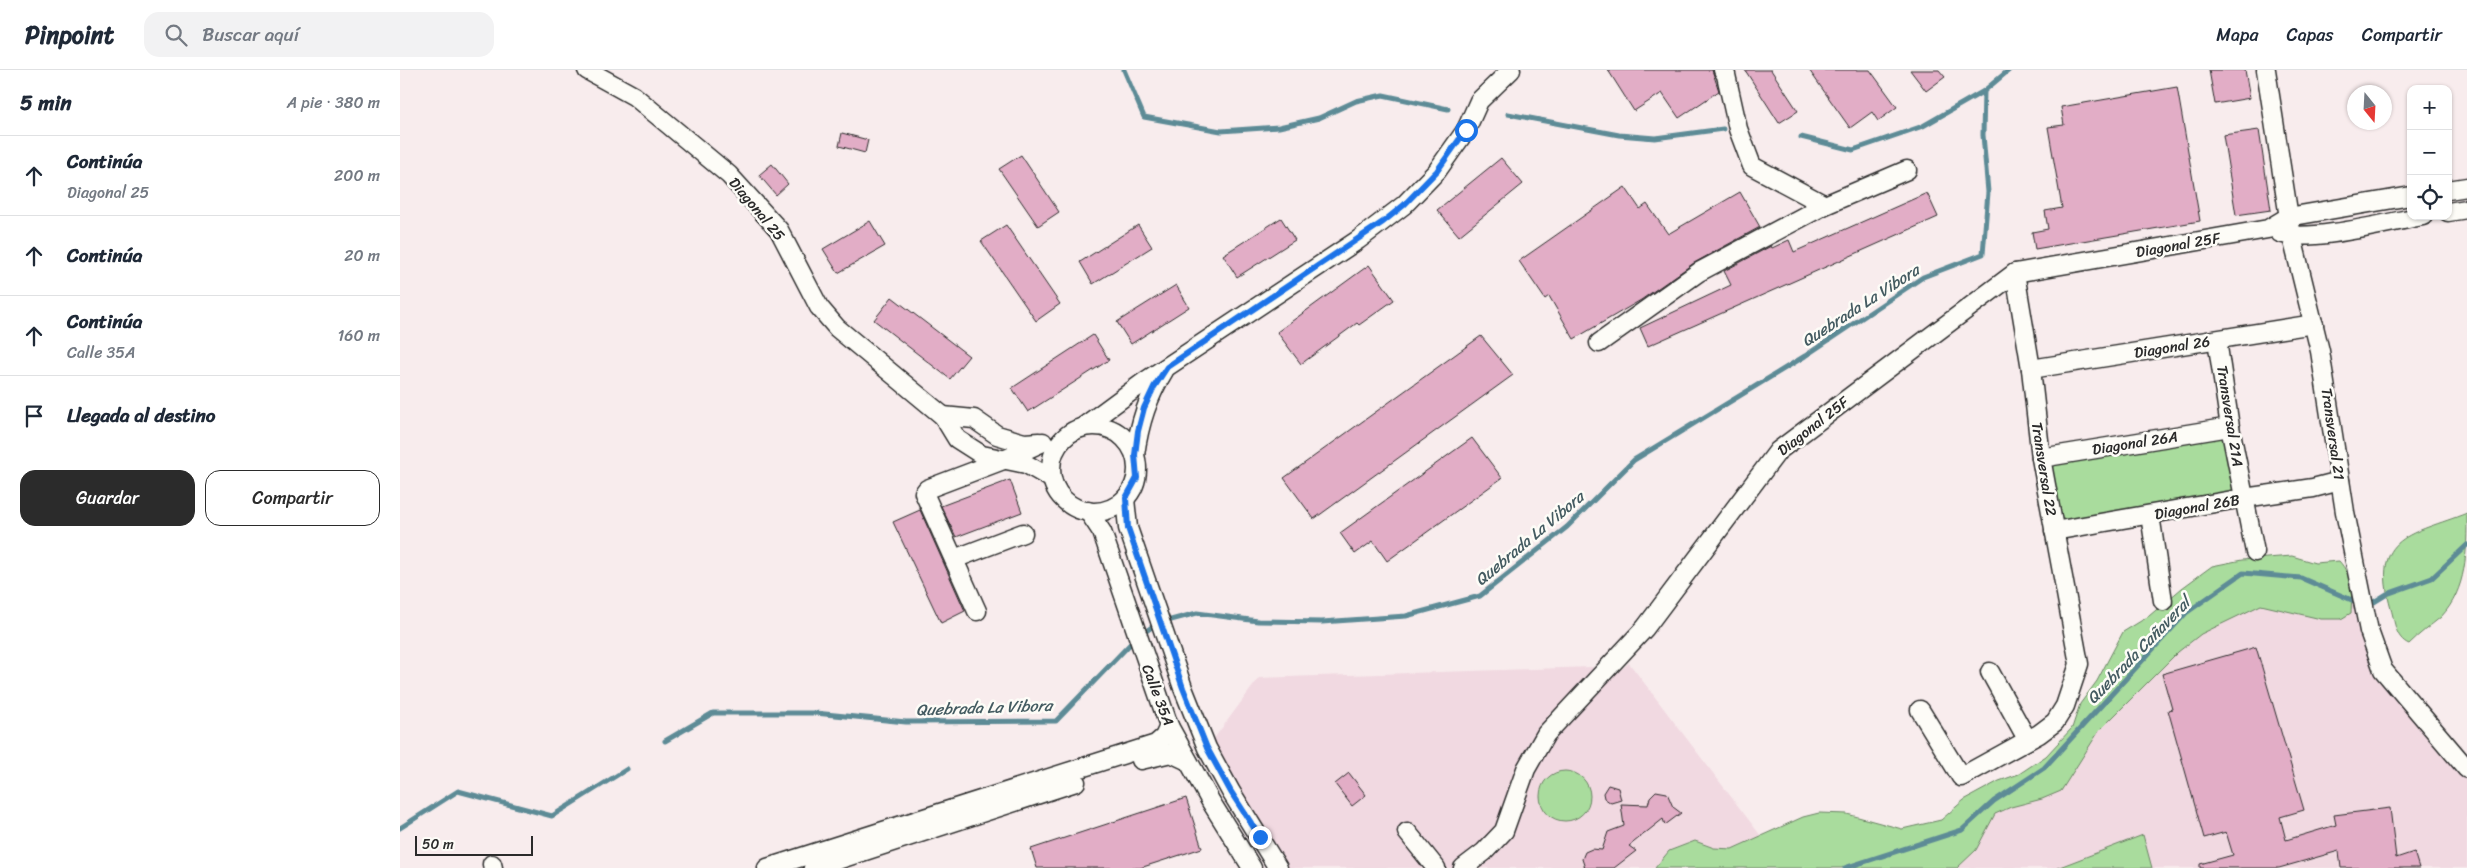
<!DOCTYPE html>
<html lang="es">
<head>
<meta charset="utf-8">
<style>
	:root { --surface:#fff; --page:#f2f2f3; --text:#1f2937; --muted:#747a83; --line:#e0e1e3; --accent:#2b2b2b }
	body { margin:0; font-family:Sriracha,sans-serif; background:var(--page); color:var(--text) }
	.controls { position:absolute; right:15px; top:15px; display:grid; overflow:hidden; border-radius:10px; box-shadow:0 1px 4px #0004 }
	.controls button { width:45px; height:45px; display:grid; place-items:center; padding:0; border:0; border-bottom:1px solid var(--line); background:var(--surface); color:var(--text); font:25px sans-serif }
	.compass { position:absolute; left:1947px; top:15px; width:45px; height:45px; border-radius:50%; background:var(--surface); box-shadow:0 1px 4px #0004; rotate:162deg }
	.scale { position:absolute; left:15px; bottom:12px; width:118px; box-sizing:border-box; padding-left:5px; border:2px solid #2b2b2b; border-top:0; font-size:14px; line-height:18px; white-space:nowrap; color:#2b2b2b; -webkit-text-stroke:4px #fdfcf7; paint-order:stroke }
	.stop { position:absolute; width:15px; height:15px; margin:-11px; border:4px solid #1a73e8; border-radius:50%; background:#fff }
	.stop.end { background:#1a73e8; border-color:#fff; box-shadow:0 1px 5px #0008 }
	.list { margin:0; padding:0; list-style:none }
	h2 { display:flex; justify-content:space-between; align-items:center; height:65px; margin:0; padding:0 20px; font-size:21px }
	h2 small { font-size:16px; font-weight:400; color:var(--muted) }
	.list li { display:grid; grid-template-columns:32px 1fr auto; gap:15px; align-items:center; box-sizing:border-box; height:80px; padding:0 20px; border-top:1px solid var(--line) }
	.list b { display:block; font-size:19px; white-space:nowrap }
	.list p { margin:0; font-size:16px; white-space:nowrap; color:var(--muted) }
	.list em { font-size:16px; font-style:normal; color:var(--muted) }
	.actions { display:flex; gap:10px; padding:15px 20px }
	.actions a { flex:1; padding:11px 0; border:1px solid var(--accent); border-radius:15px; text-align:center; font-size:18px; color:var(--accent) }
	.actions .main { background:var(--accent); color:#fff }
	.icon { flex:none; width:28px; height:28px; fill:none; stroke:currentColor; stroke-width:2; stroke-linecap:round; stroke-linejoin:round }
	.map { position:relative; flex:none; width:2067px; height:798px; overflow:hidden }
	header { display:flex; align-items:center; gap:30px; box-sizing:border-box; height:70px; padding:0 25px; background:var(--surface); border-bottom:1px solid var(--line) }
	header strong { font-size:24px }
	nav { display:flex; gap:28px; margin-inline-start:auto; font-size:18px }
	.search { width:350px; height:45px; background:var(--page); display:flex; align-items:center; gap:12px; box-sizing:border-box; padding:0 18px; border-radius:15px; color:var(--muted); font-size:19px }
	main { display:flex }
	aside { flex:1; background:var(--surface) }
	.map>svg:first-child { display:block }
	.built { fill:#f1d9e1 }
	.green { fill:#a9dc9d; stroke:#6a8464 }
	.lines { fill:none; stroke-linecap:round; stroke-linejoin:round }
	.stream { stroke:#5d8b96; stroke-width:5 }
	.building { fill:#e2adc6; stroke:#2b2b2b }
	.minor-casing { stroke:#2b2b2b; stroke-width:21 }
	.minor { stroke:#fdfcf7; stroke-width:18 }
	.route { stroke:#1a73e8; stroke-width:6 }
	.labels { text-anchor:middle; stroke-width:5; stroke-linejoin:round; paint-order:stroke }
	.street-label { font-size:15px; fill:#2b2b2b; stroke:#fdfcf7 }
	.water-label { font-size:16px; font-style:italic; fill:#445b61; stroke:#fdfcf7 }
</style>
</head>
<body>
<header>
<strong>Pinpoint</strong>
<div class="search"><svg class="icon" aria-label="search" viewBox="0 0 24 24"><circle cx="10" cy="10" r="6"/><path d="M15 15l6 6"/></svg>Buscar aquí</div>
<nav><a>Mapa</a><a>Capas</a><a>Compartir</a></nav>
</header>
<main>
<aside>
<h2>5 min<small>A pie · 380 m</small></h2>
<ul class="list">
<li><svg class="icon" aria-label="ahead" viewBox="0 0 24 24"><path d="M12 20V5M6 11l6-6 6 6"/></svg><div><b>Continúa</b><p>Diagonal 25</p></div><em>200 m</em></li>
<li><svg class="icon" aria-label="ahead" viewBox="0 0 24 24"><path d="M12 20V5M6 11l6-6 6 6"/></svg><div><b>Continúa</b></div><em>20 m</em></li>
<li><svg class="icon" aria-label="ahead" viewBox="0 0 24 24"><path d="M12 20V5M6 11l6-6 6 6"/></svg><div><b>Continúa</b><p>Calle 35A</p></div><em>160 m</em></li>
<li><svg class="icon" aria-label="arrive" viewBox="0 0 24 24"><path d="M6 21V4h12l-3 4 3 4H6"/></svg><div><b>Llegada al destino</b></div></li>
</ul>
<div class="actions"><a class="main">Guardar</a><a>Compartir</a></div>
</aside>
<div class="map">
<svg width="2067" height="798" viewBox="0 0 2067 798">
	<rect width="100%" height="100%" fill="#f8eced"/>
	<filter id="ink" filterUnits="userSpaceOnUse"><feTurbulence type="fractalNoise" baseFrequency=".02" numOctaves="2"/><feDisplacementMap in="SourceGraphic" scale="10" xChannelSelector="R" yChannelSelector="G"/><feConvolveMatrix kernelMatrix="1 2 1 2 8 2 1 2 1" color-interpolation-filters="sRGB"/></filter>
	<g filter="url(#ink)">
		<!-- built -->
		<g class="built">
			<path d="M1901 508 1961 534 1984 600 2067 699V798H1445L1644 698 1786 543Z"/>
			<path d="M1229 593 1361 766 1332 779 1314 778 1295 771 1269 781 1255 798H878L807 678 859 608 1192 597 1207 611Z"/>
		</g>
		<!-- green -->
		<g class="green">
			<path d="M1830 357 1844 428 1654 461 1641 388Z"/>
			<path d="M2067 443C2067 482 2067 519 2041 547 2030 556 2019 564 2009 574 1995 568 1995 552 1991 539 1970 464 2012 465 2067 443Z"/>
			<path d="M1892 486 1915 493 1939 491C1953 506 1952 524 1951 543L1941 549H1921L1861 535 1801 564 1778 582 1699 661 1661 721 1642 729 1611 737 1595 744 1576 780 1557 798H1255L1269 781 1295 771 1314 778 1332 779 1403 747 1419 743 1447 744 1502 759 1541 750 1564 730 1599 711 1619 704 1646 686 1672 658 1680 634 1697 611 1723 562 1749 546 1782 518 1812 496 1842 490Z"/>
			<circle cx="1165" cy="726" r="25"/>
			<path d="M1743 765 1752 798H1657Z"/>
		</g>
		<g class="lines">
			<!-- stream -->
			<g class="stream">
				<path d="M724 0 744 47 821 61 879 57 919 48 956 31 983 25 1048 39"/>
				<path d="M1108 44 1219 65 1255 68 1323 59"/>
				<path d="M1401 67 1453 80 1523 56 1584 21 1609 0"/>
				<path d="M742 564 756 554 797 543 858 551 922 552 1006 546 1080 526 1167 457 1234 390 1405 286 1523 207 1583 184 1588 122 1583 65 1584 21"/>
				<path d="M265 671 313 643H415L506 652 656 651 735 569"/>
				<path d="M0 758 58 721 152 746 227 699"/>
				<path d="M1445 798 1562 760 1594 731 1644 698 1786 543 1843 503 1901 508 1961 534 1974 532 1987 524 2032 508 2067 475"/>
			</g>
		</g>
		<!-- building -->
		<g class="building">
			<path d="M1208 0H1312L1319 21 1279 48 1262 23 1234 41Z"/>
			<path d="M1345 0H1371L1398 41 1379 53Z"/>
			<path d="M1409 0H1470L1497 37 1478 51 1472 42 1450 58Z"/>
			<path d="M1510 0H1539L1545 7 1526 21Z"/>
			<path d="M1809 0H1845L1850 28 1815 34Z"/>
			<path d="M1777 17 1800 151 1635 179 1632 162 1648 159 1645 141 1662 138 1648 57 1664 55 1661 37Z"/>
			<path d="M1859 60 1871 140 1836 145 1823 65Z"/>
			<path d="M442 63 468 70 465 83 439 76Z"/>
			<path d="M621 85 659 142 638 156 599 99Z"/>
			<path d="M1101 88 1123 114 1059 166 1037 140Z"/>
			<path d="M372 94 388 114 376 125 359 105Z"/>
			<path d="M1225 117 1240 139 1247 134 1268 164 1340 122 1360 157 1294 193 1241 230 1174 269 1149 226 1145 229 1119 191Z"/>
			<path d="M1527 123 1538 147 1248 276 1240 258 1331 215 1324 201 1371 176 1372 178 1389 170 1394 182Z"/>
			<path d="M881 148 895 170 837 207 823 185Z"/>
			<path d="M470 151 485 176 438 203 423 179Z"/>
			<path d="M606 155 660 234 636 251 581 171Z"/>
			<path d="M738 155 752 177 693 214 680 192Z"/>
			<path d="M969 195 994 230 959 255 957 253 901 294 877 262Z"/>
			<path d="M776 215 789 237 731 274 717 252Z"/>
			<path d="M492 227 569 286 550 309 474 250Z"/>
			<path d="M693 265 709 290 628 342 612 318Z"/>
			<path d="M1081 266 1113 305 914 449 884 408Z"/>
			<path d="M1072 368 1102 408 987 491 973 471 955 484 940 463Z"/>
			<path d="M610 410 622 442 556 467 541 436Z"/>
			<path d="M520 440 565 541 541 553 493 452Z"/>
			<path d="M1856 577 1904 740 1880 747 1886 770 1936 755 1934 745 1990 738 1996 788 2014 782 2019 798H1941L1939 781 1879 798H1800V794L1833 785 1826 762 1804 768 1768 640 1772 639 1762 604Z"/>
			<path d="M949 703 966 725 952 736 935 714Z"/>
			<path d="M1208 715 1218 718 1221 730 1211 733 1204 728 1203 723Z"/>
			<path d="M1256 721 1267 723 1273 737 1281 743 1265 755 1263 749 1229 776 1236 781 1214 798H1185L1182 789 1185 782 1192 779 1202 780 1208 762 1224 756 1221 734 1248 735 1250 727Z"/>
			<path d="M786 728 802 778 740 798H637L631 779Z"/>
		</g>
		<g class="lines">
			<defs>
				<g id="minor">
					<path d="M187 0 234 26 329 105 379 160 419 237 437 258 543 346 557 369 582 385 626 394 652 409"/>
					<path d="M1323 0 1326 5 1338 59 1352 96 1425 135"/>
					<path d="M1866 0 1892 167 1920 281 1945 442 1969 561 1983 600 2067 699"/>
					<path d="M2048 120 2067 117"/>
					<path d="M2048 142 2067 139"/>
					<path d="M1880 163C1909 173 1990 152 2023 146"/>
					<path d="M1817 270 1830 357 1855 482"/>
					<path d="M1199 273 1299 202 1425 135 1507 100"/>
					<path d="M1631 299 1914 254"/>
					<path d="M543 346 574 349 597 365 624 373 639 372"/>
					<circle cx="694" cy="399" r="43"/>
					<path d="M683 357 744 312 958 170 1004 135 1037 101 1066 60 1079 31 1111 0"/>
					<path d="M735 385C739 354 747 328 764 301"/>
					<path d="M1641 388 1830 357"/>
					<path d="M725 429 728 458 783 618 807 678 831 722 878 798"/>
					<path d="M688 441 702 462 769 656 811 732 852 798"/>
					<path d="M1750 445 1763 531"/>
					<path d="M1654 461 1844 428 1913 418 1940 411"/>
					<path d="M554 489 623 463"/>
					<path d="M577 541 524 423 527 419 606 389 643 372"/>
					<path d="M1590 602 1627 669"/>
					<path d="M1520 640 1561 707 1639 664 1655 652 1665 636 1679 594 1641 388 1631 299 1615 203"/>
					<path d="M741 690 771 683 788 691"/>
					<path d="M1007 762 1036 798"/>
					<path d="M92 794 93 798"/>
					<path d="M367 798 756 674 764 667 769 656"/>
					<path d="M413 798 676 712"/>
					<path d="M1063 798 1084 782 1104 761 1126 699 1146 664 1245 558 1378 381 1615 203 1868 159 1888 147 2011 126"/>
				</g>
			</defs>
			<!-- minor casing -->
			<use href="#minor" class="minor-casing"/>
			<!-- minor -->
			<use href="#minor" class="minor"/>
		</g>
	</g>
	<g class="lines" filter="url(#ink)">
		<!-- route -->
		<path class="route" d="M860 767 831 722 807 678 783 618 728 458 726 428 737 408 735 385 738 361 744 338 754 317 767 297 983 152 1004 135 1037 101 1066 60"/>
	</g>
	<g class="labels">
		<!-- street labels -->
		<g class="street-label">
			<text transform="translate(357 139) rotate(50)" y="5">Diagonal 25</text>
			<text transform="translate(1778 175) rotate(-10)" y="5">Diagonal 25F</text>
			<text transform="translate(1772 277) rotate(-9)" y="5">Diagonal 26</text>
			<text transform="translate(1830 346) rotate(81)" y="5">Transversal 21A</text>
			<text transform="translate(1413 356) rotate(-38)" y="5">Diagonal 25F</text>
			<text transform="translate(1933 364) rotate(82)" y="5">Transversal 21</text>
			<text transform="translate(1735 373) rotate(-9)" y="5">Diagonal 26A</text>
			<text transform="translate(1644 399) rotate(81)" y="5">Transversal 22</text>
			<text transform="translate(1797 437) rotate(-10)" y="5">Diagonal 26B</text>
			<text transform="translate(758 625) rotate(69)" y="5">Calle 35A</text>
		</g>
		<!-- water labels -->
		<g class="water-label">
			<text transform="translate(1460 235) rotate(-33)" y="6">Quebrada La Vibora</text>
			<text transform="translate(1129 468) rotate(-40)" y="6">Quebrada La Vibora</text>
			<text transform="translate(1738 580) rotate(-46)" y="6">Quebrada Cañaveral</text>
			<text transform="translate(584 637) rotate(-2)" y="6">Quebrada La Vibora</text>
		</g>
	</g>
</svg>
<div class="controls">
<button>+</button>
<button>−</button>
<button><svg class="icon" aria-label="locate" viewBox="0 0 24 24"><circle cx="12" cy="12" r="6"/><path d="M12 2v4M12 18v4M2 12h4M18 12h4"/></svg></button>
</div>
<svg class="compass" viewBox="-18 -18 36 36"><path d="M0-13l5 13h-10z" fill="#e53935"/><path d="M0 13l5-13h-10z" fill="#747a83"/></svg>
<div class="scale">50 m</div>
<div class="stop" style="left:1066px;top:60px"></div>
<div class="stop end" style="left:860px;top:767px"></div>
</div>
</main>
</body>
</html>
